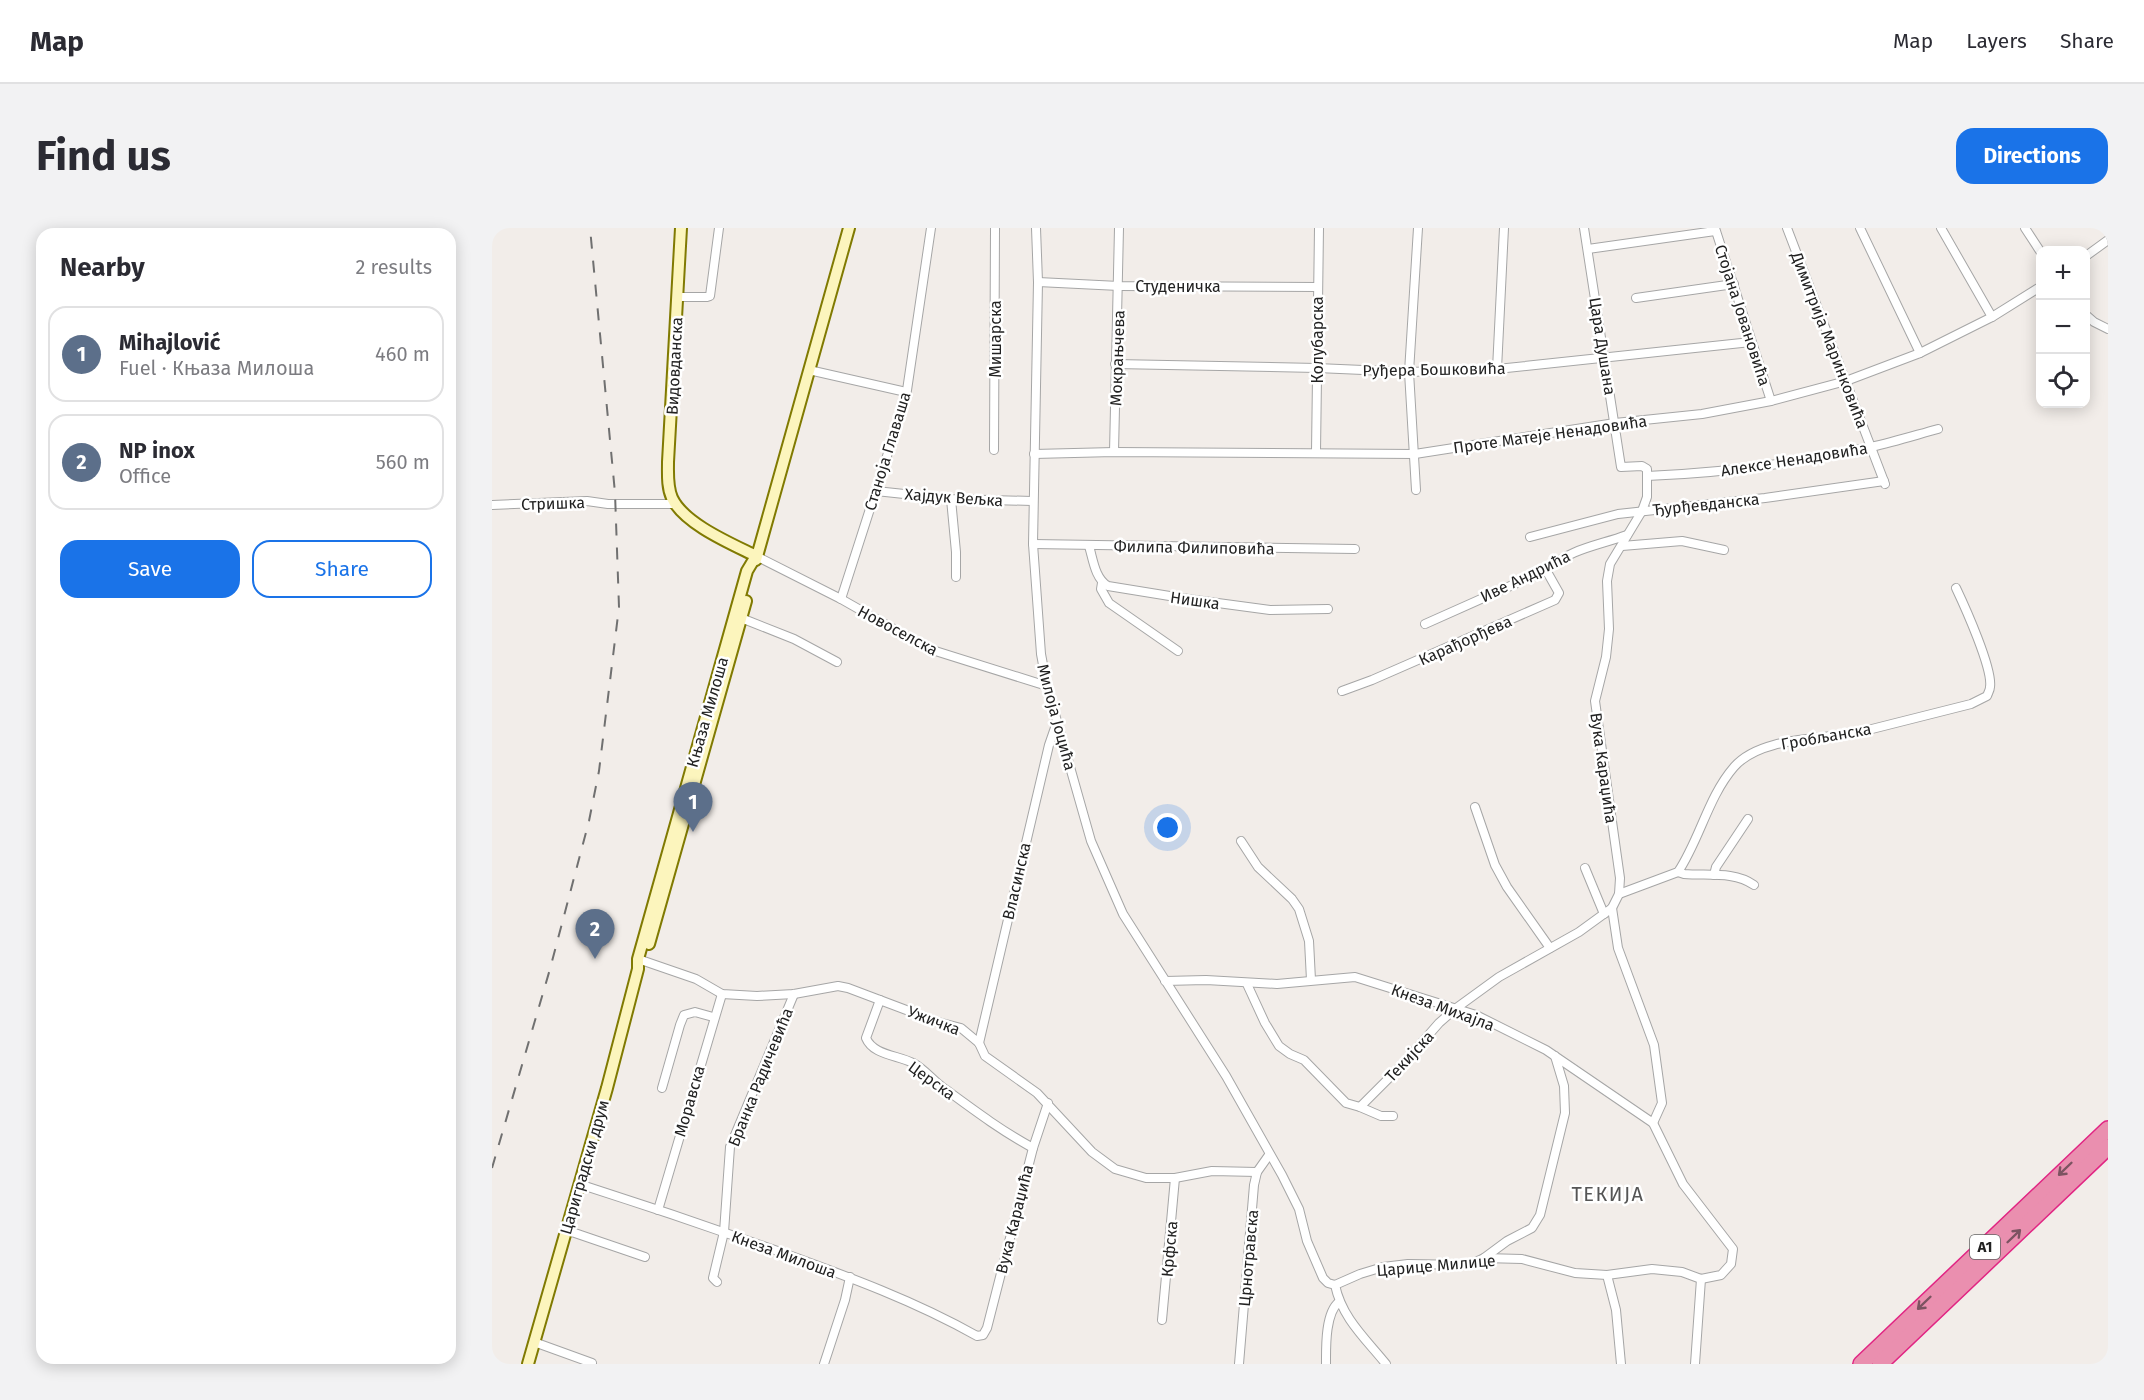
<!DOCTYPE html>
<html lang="en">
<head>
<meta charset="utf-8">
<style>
	:root { --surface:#fff; --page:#f2f2f3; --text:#2b2b33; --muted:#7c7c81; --line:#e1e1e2; --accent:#1a73e8 }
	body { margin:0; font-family:"Fira Sans",sans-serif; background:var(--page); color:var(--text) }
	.controls { position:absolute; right:18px; top:18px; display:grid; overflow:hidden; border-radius:12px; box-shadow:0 3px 15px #0003 }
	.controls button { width:54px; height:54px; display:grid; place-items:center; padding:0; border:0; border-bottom:2px solid var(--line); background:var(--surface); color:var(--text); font:30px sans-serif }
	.you { position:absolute; left:676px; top:600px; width:21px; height:21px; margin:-15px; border:4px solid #fff; border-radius:50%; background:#1a73e8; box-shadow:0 0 0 9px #1a73e833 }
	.badge { display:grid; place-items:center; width:39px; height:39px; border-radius:50%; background:var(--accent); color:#fff; font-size:20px; font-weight:700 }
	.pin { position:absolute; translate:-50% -50px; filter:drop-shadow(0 2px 3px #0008) }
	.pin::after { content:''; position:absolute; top:32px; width:21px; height:18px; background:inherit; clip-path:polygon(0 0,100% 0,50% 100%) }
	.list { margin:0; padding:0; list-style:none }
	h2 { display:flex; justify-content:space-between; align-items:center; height:78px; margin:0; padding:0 24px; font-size:26px }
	h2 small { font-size:20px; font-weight:400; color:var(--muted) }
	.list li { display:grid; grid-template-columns:39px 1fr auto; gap:18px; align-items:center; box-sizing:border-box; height:96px; margin:0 12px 12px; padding:0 12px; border:2px solid var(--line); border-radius:18px }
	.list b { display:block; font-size:22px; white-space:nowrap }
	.list p { margin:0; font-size:20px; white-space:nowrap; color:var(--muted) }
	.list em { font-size:20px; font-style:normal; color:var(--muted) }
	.actions { display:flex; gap:12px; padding:18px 24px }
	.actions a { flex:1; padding:14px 0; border:2px solid var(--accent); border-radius:18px; text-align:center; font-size:21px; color:var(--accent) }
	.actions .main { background:var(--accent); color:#fff }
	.icon { flex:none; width:33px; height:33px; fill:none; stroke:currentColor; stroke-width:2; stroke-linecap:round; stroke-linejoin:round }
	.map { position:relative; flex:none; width:1616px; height:1136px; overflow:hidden; border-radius:18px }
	header { display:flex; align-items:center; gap:36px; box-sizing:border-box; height:84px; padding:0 30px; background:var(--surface); border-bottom:2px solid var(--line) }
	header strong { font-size:28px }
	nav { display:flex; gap:33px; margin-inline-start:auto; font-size:21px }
	.intro { display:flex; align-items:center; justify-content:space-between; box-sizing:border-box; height:144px; padding:0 36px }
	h1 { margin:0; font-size:42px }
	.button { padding:15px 27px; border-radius:18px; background:var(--accent); color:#fff; font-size:21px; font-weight:700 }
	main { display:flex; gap:36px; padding:0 36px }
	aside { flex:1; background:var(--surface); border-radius:18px; box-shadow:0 3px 15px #0003 }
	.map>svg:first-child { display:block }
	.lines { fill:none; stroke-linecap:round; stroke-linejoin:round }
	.street-casing { stroke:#a6a6a6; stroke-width:10 }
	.secondary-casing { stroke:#807a02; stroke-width:14 }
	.highway-casing { stroke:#e12583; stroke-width:18 }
	.street { stroke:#fff; stroke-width:8 }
	.secondary { stroke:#fcf5bd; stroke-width:10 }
	.highway { stroke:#ea8faf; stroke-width:15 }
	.rail { stroke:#707070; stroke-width:2; stroke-dasharray:12 12; stroke-linecap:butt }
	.oneway { stroke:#7c5361 }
	.labels { text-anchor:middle; stroke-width:5; stroke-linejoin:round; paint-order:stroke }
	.shield { fill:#fff; stroke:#646464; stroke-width:1.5 }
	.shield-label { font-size:15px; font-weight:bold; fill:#222 }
	.street-label { font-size:16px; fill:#222; stroke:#fff }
	.quarter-label { font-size:20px; letter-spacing:1.5px; fill:#555; stroke:#fff }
</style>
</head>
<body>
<header>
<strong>Map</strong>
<nav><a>Map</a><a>Layers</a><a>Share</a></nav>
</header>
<div class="intro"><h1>Find us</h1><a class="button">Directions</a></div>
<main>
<aside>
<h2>Nearby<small>2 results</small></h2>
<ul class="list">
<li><span class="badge" style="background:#5c6f8a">1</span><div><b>Mihajlović</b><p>Fuel · Књаза Милоша</p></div><em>460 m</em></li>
<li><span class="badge" style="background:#5c6f8a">2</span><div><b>NP inox</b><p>Office</p></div><em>560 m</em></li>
</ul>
<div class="actions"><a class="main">Save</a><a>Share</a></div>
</aside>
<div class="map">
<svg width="1616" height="1136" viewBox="0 0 1616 1136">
	<rect width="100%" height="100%" fill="#f2ede9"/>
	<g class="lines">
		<defs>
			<g id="street">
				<path d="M544 0 546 54 541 316 549 426 555 458 599 613 631 686 734 848 790 947 807 981 815 1013 831 1050 836 1055 843 1057C850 1090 873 1110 894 1136"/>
				<path d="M1223 0 1279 173"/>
				<path d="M1295 0 1393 256"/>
				<path d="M1368 0 1428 125"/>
				<path d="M1449 0 1500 89"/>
				<path d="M1533 0 1548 23"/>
				<path d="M1096 21 1223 3"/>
				<path d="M1594 28 1616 12"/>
				<path d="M546 54 627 58 826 59"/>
				<path d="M186 69H215L218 68 227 0"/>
				<path d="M1144 70 1242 56"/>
				<path d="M1594 87 1602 94 1616 101"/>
				<path d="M623 136 825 140 917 144 1005 141 1259 114"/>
				<path d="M1005 141 1012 0"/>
				<path d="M317 142 414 164"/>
				<path d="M502 222 503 0"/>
				<path d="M622 224 627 0"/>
				<path d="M824 224 827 0"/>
				<path d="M542 226 622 224 923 226 1123 195 1210 186 1279 173 1354 153 1428 125 1500 89 1548 59"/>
				<path d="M1155 248C1230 245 1306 235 1379 219 1402 214 1424 207 1446 201"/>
				<path d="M924 262 917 144 926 0"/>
				<path d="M384 263 459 271 540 273"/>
				<path d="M459 271 464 324V349"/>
				<path d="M0 277 95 273 116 276H183"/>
				<path d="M1038 309 1126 286 1273 270 1392 253"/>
				<path d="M541 316 863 321"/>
				<path d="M597 318C601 331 603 351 616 358L696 371 778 382 836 381"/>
				<path d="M1130 318 1190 313 1232 322"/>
				<path d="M264 328 349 371 437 421 555 458"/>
				<path d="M610 355 609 361 617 375 686 423"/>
				<path d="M349 371 414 169 439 0"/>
				<path d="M249 390 302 411 345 434"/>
				<path d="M933 396 1054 342C1080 320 1105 318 1135 307"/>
				<path d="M850 463 880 452 1063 372 1067 365 1054 342"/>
				<path d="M983 579 1003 637 1015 659 1058 720"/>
				<path d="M749 613 766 639 800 671 807 681 817 713 819 752"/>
				<path d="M1093 640 1112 686"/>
				<path d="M1186 644 1192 646C1216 648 1242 643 1262 657"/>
				<path d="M1222 647 1224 639 1256 591"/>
				<path d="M1127 666 1186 644C1208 611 1216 569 1242 539 1269 508 1330 512 1368 504 1405 495 1442 485 1479 476L1495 468C1496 465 1498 462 1498 459 1501 441 1473 379 1464 360"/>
				<path d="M1120 680 1126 720 1162 817 1170 875 1161 895"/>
				<path d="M146 731 204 751 230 766 265 768 302 766 346 758 356 760 446 794 469 800 487 815 493 828 545 865 600 924 623 941 654 950H683L720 943 765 944"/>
				<path d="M673 753 714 752 785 756 863 749 984 787 1054 822 1161 895 1191 956 1241 1021 1239 1036 1229 1047 1209 1051 1190 1044 1160 1041 1115 1047 1083 1045 1030 1031 992 1030 977 1037 916 1036 891 1039 868 1046 843 1057"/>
				<path d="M755 756 773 795 787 818 798 826 812 832 854 875 868 879 889 888H901"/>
				<path d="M388 772 374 810C381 827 405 827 421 835 432 841 439 850 449 858 479 880 508 902 541 920"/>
				<path d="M487 815 557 517 565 494"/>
				<path d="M170 860 188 797 192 787 203 784 221 789"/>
				<path d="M868 879 912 835 947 795 963 781 1007 749 1087 704 1120 680 1127 666 1128 650 1103 473 1114 429 1117 401 1115 353 1118 336 1150 283 1155 269V241L1150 238 1129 239 1092 0"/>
				<path d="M87 956C156 978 224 1001 291 1025 357 1049 423 1073 485 1108L491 1107 495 1100 541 920 556 875"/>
				<path d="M166 982 230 766"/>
				<path d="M74 1002 153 1029"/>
				<path d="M992 1030 1015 1013 1040 1000 1048 987 1073 885 1072 858 1063 828"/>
				<path d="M1115 1047 1124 1082 1129 1136"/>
				<path d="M225 1054 221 1050 232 1004 238 919 302 766"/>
				<path d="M670 1092 683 950"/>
				<path d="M42 1114 100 1135"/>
				<path d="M332 1136 353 1072 358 1049"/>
				<path d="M747 1136 762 957 765 944 777 927"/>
				<path d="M834 1136C834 1120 833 1085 847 1074"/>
				<path d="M1203 1136 1209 1051"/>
			</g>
			<g id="secondary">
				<path d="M189 0 176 234C176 246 175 259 180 270 192 296 240 316 264 328"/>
				<path d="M264 332 357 0"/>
				<path d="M157 716 254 373"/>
				<path d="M36 1136 115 860 146 741V731L255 343 264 328"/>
			</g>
			<g id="highway">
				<path d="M1369 1136 1616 901"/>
				<path d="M1388 1136 1616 919"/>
			</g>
		</defs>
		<!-- street casing -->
		<use href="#street" class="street-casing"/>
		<!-- secondary casing -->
		<use href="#secondary" class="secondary-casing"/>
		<!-- highway casing -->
		<use href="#highway" class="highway-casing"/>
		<!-- street -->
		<use href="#street" class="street"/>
		<!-- secondary -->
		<use href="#secondary" class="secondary"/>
		<!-- highway -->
		<use href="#highway" class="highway"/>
		<!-- rail -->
		<path class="rail" d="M0 940 58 741 97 593 107 543 127 379 123 265 98 0"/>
	</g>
	<!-- one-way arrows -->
	<defs><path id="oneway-shaft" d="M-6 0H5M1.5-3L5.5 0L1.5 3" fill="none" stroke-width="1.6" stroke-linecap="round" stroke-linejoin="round" transform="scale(1.5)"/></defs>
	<g class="oneway">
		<use href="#oneway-shaft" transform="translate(1573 941) rotate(136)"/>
		<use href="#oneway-shaft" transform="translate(1522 1008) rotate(-44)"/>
		<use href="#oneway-shaft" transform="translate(1432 1075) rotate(136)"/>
	</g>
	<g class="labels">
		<!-- shield labels -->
		<rect class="shield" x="1478" y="1007" width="30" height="24" rx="4.5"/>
		<g class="shield-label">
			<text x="1493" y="1024">A1</text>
		</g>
		<!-- street labels -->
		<g class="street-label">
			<text x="686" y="64">Студеничка</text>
			<text transform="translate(1251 87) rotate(72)" y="6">Стојана Јовановића</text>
			<text transform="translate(503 111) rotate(-90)" y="6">Мишарска</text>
			<text transform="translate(825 112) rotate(-90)" y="6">Колубарска</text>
			<text transform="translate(1338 112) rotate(69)" y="6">Димитрија Маринковића</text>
			<text transform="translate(1111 118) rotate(81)" y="6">Цара Душана</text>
			<text transform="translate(625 130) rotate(-88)" y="6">Мокрањчева</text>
			<text transform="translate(182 138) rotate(-87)" y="6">Видовданска</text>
			<text transform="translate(942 141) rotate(-1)" y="6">Руђера Бошковића</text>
			<text transform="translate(1058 206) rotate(-8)" y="6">Проте Матеје Ненадовића</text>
			<text transform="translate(395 223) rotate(-73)" y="6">Станоја Главаша</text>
			<text transform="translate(1302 231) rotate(-9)" y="6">Алексе Ненадовића</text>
			<text transform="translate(462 269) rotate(4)" y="6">Хајдук Вељка</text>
			<text transform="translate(61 275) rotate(-2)" y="6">Стришка</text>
			<text transform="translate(1214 276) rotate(-6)" y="6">Ђурђевданска</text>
			<text transform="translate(702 319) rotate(1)" y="6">Филипа Филиповића</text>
			<text transform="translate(1033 348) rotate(-26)" y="6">Иве Андрића</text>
			<text transform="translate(703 372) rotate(8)" y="6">Нишка</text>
			<text transform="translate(406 402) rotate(28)" y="6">Новоселска</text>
			<text transform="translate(973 412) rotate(-24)" y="6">Карађорђева</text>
			<text transform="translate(215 484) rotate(-74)" y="6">Књаза Милоша</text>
			<text transform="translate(565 489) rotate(75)" y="6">Милоја Јоцића</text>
			<text transform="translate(1334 508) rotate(-10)" y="6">Гробљанска</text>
			<text transform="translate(1112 540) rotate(82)" y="6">Вука Караџића</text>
			<text transform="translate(524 653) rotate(-77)" y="6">Власинска</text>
			<text transform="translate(951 779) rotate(20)" y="6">Кнеза Михајла</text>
			<text transform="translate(442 792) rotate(21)" y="6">Ужичка</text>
			<text transform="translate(917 828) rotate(-47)" y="6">Текијска</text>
			<text transform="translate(268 849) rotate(-68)" y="6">Бранка Радичевића</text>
			<text transform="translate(440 852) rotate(36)" y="6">Церска</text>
			<text transform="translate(197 873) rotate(-74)" y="6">Моравска</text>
			<text transform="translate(92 939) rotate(-74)" y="6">Цариградски друм</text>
			<text transform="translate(522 991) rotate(-76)" y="6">Вука Караџића</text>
			<text transform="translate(677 1021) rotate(-85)" y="6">Крфска</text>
			<text transform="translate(292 1026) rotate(20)" y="6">Кнеза Милоша</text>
			<text transform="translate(756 1030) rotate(-85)" y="6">Црнотравска</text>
			<text transform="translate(944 1037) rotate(-5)" y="6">Царице Милице</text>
		</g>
		<!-- quarter labels -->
		<g class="quarter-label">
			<text x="1116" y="973">ТЕКИЈА</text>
		</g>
	</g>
</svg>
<div class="controls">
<button>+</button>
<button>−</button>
<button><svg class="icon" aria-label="locate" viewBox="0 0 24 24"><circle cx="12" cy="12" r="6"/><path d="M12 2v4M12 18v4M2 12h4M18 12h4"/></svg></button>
</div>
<div class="you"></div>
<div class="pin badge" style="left:201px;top:604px;background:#5c6f8a">1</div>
<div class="pin badge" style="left:103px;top:731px;background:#5c6f8a">2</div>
</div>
</main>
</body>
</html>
